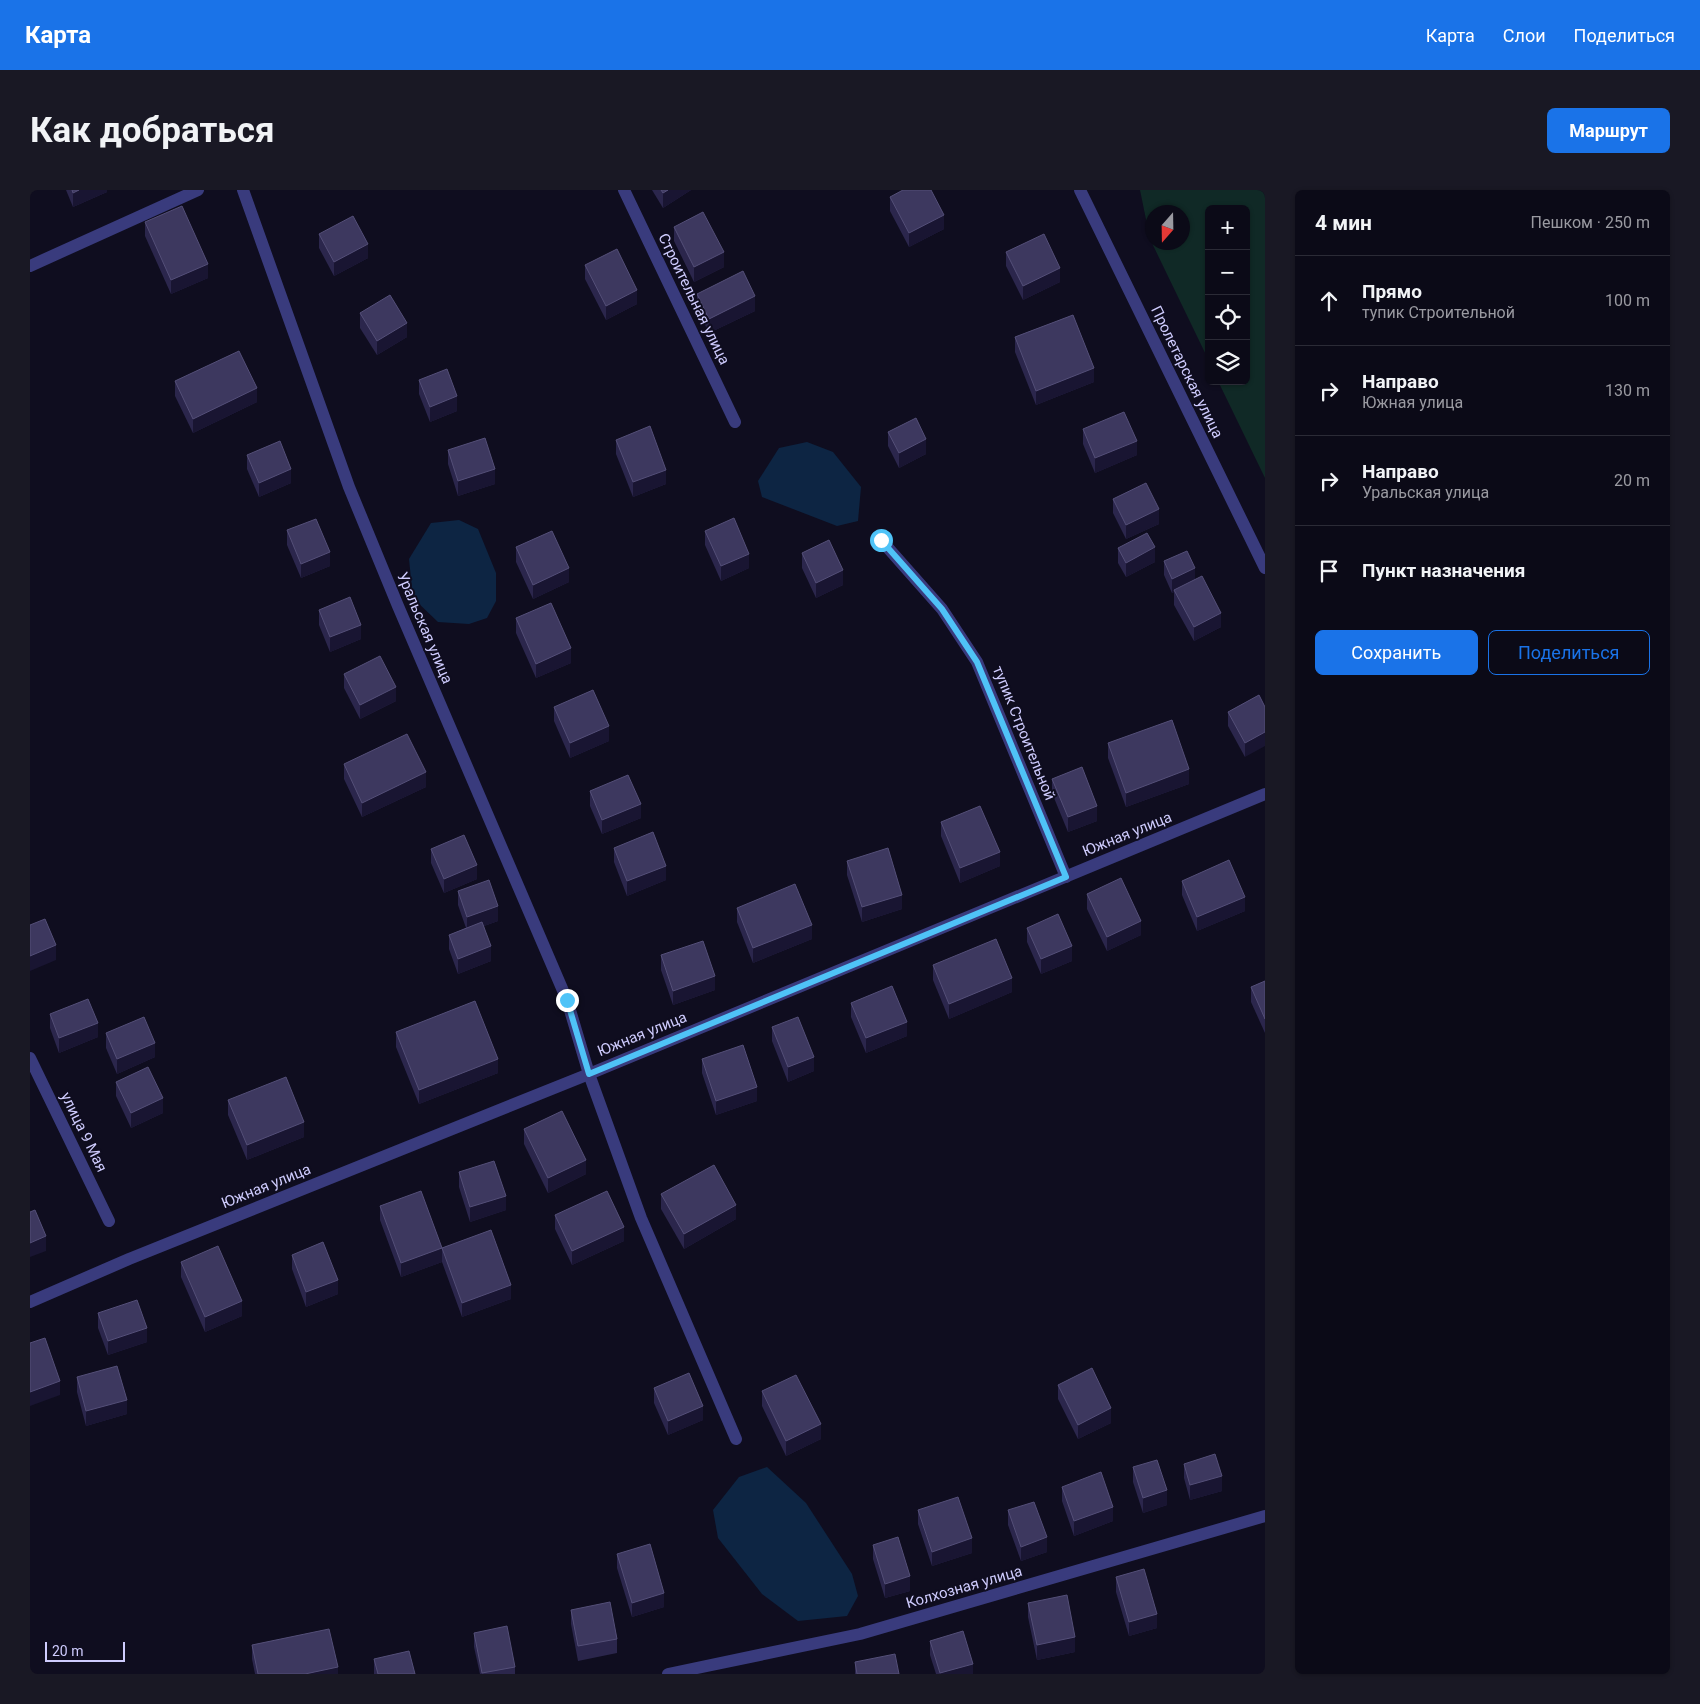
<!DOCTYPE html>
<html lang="ru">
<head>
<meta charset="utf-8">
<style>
	:root { --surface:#0b0a17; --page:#191824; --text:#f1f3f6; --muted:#9a9aa1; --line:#2b2b36; --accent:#1a73e8 }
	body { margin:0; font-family:Roboto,sans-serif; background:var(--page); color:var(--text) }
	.controls { position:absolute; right:15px; top:15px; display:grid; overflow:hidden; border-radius:8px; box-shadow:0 1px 4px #0004 }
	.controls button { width:45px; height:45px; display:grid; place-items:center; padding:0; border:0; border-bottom:1px solid var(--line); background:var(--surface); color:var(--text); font:25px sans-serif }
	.compass { position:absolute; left:1115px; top:15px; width:45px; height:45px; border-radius:50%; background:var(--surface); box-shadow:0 1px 4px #0004; rotate:200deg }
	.scale { position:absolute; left:15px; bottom:12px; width:80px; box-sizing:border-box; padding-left:5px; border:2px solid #cfccfe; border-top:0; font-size:14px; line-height:18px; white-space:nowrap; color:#cfccfe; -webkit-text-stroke:4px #0f0d1f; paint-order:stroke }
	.stop { position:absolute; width:15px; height:15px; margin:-11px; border:4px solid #4fc3f7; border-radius:50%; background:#fff }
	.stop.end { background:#4fc3f7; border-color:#fff; box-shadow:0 1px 5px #0008 }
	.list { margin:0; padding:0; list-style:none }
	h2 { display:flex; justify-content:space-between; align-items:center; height:65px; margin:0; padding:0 20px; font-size:21px }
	h2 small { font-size:16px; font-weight:400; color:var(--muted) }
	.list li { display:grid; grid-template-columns:32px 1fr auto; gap:15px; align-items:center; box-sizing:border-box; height:90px; padding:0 20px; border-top:1px solid var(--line) }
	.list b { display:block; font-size:19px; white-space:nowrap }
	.list p { margin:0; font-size:16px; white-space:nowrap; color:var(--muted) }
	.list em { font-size:16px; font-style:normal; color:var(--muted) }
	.actions { display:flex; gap:10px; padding:15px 20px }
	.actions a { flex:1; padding:11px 0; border:1px solid var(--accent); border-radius:8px; text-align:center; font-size:18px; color:var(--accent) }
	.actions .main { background:var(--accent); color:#fff }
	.icon { flex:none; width:28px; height:28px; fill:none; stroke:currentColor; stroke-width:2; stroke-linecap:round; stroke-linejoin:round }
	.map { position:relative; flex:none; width:1235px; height:1484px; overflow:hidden; border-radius:8px }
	header { display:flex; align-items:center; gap:30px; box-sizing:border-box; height:70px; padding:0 25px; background:var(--accent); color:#fff }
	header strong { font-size:24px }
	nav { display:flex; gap:28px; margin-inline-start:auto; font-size:18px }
	.intro { display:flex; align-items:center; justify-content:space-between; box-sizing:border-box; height:120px; padding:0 30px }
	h1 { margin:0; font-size:35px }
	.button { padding:12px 22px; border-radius:8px; background:var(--accent); color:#fff; font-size:18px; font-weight:700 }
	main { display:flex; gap:30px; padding:0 30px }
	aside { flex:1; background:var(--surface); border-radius:8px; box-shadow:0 1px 4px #0004 }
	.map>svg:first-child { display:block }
	.green { fill:#102926; fill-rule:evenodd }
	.water { fill:#0d2543 }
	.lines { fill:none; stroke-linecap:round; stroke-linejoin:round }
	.minor { stroke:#393b7d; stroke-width:12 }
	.wall { fill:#2b264c }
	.shaded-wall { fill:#191532 }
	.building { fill:#3d385f; stroke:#544f78 }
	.route { stroke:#4fc3f7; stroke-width:6 }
	.labels { text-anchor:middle; stroke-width:4; stroke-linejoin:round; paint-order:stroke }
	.street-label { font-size:15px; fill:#cfccfe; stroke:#0f0d1f }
</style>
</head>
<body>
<header>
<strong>Карта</strong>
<nav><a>Карта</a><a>Слои</a><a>Поделиться</a></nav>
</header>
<div class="intro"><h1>Как добраться</h1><a class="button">Маршрут</a></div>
<main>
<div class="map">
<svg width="1235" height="1484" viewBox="0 0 1235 1484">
	<rect width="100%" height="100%" fill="#0f0d1f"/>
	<!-- green -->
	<path class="green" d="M1110 0H1235V288L1188 191H1216V19H1179V171L1120 49ZM1122 22H1152V52H1122Z"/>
	<!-- water -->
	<g class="water">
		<path d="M777 252 803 262 831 297 828 331 807 336 732 307 728 291 749 258Z"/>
		<path d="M429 330 448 339 466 383V411L457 428 439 434 408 432 383 408 379 369 401 333Z"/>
		<path d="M737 1277 776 1313 822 1384 828 1406 817 1426 768 1431 732 1404 688 1348 683 1320 709 1287Z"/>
	</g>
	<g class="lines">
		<!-- minor -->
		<g class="minor">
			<path d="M213 0 319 297 368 416 537 810 559 884 611 1028 706 1249"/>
			<path d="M594 0 705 232"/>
			<path d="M1050 0 1235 378"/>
			<path d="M0 76 168 0"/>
			<path d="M851 350 912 419 947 472 1036 687"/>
			<path d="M0 868 79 1031"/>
			<path d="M0 1112 99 1069 559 884 1235 604"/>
			<path d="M638 1484 830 1444 1235 1326"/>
		</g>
	</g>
	<!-- wall -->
	<g class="wall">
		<path d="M36 0H77V2L43 17Z"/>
		<path d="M622 0H661L633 18Z"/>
		<path d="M860 7 914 39 879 57 860 21Z"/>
		<path d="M115 32 178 88 141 104 115 46Z"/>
		<path d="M644 37 694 77 664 92 644 51Z"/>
		<path d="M289 44 338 68 304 86 289 58Z"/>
		<path d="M976 62 1030 92 993 110 976 76Z"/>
		<path d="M555 75 607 114 576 130 555 89Z"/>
		<path d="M667 104 725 121 679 143 667 118Z"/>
		<path d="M330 123 377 147 347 165 330 138Z"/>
		<path d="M985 147 1064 192 1006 215 985 162Z"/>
		<path d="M389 190 427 221 400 232 389 204Z"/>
		<path d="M145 191 227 212 163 243 145 206Z"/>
		<path d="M1053 239 1107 265 1065 283 1053 254Z"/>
		<path d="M858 242 896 264 869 278 858 256Z"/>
		<path d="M586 250 636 294 603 307 586 264Z"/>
		<path d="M418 260 465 294 428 306 418 274Z"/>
		<path d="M217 265 261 293 229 307 217 279Z"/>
		<path d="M1083 309 1129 334 1096 349 1083 323Z"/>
		<path d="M257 340 300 376 271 388 257 355Z"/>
		<path d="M675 341 719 378 691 391 675 355Z"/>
		<path d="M486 357 539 392 503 409 486 372Z"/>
		<path d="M1088 358 1125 372 1096 387 1088 373Z"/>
		<path d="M772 363 813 395 786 408 772 378Z"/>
		<path d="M1134 371 1165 389 1191 437 1164 451 1144 415V402L1142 403 1134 385Z"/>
		<path d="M289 420 331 449 300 462 289 435Z"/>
		<path d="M486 428 541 473 506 488 486 443Z"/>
		<path d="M314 484 366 511 330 529 314 498Z"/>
		<path d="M1229 505 1215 567 1198 536V522Z"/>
		<path d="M524 517 579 551 540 568 524 531Z"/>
		<path d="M1078 553 1159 594 1096 617 1078 568Z"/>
		<path d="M314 574 396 597 332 627 314 589Z"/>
		<path d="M1022 589 1067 631 1038 642 1022 603Z"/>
		<path d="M560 601 611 628 572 644 560 616Z"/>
		<path d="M911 632 970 676 930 693 911 646Z"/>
		<path d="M584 658 636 690 597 706 584 672Z"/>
		<path d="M401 659 447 689 414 703 401 673Z"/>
		<path d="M817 671 872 719 832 732 817 685Z"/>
		<path d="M1152 691 1215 721 1167 741 1152 705Z"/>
		<path d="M428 701 468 731 454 736 461 771 428 784 419 759V745L436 738 428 715Z"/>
		<path d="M1057 704 1111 745 1077 761 1057 719Z"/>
		<path d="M707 718 782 749 723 773 707 732Z"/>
		<path d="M997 738 1042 771 1011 784 997 752Z"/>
		<path d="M631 765 685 800 643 815 631 780Z"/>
		<path d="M903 775 982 802 919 829 903 790Z"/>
		<path d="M1235 791V843L1221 812V797Z"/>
		<path d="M821 813 877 846 836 863 821 827Z"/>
		<path d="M20 824 68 847 29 863 20 838Z"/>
		<path d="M742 837 784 881 758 892 742 851Z"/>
		<path d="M366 842 468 883 389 914 366 857Z"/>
		<path d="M76 843 125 867 87 884 76 858Z"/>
		<path d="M672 869 727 911 686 925 672 883Z"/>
		<path d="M86 892 133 923 101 938 86 906Z"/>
		<path d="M198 910 274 947 217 970 198 925Z"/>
		<path d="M494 939 556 984 518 1003 494 954Z"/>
		<path d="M429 982 476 1020 440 1032 429 997Z"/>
		<path d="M631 1004 706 1029 654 1059 631 1019Z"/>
		<path d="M350 1016 412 1058 481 1109 432 1127 412 1072 371 1087 350 1030Z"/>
		<path d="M525 1025 594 1051 542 1075 525 1039Z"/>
		<path d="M262 1065 308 1104 276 1117 262 1079Z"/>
		<path d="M151 1072 212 1126 175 1142 151 1087Z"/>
		<path d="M68 1123 117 1152 78 1165 68 1138Z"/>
		<path d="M47 1187 97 1224 56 1236 47 1202Z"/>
		<path d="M1028 1195 1081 1233 1048 1249 1028 1209Z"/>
		<path d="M624 1198 673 1230 638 1245 624 1213Z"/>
		<path d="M732 1201 791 1249 756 1266 732 1216Z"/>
		<path d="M1154 1274 1192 1301 1160 1310 1154 1288Z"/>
		<path d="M1103 1277 1137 1315 1113 1323 1103 1292Z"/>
		<path d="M1032 1297 1083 1331 1044 1346 1032 1311Z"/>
		<path d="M888 1320 942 1363 902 1376 888 1334Z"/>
		<path d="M978 1320 1017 1362 991 1371 978 1335Z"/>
		<path d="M843 1355 880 1401 855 1408 843 1369Z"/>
		<path d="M587 1364 634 1417 602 1427 587 1378Z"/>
		<path d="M1086 1387 1127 1438 1099 1446 1086 1402Z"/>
		<path d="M998 1413 1045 1462 1007 1470 998 1427Z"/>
		<path d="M541 1420 587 1449V1463L548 1471 541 1434Z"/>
		<path d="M444 1443 485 1477V1484H450L444 1457Z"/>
		<path d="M900 1451 943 1484H906L900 1465Z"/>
		<path d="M222 1455 308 1484H225L222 1469Z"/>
		<path d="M344 1469 385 1484H344Z"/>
		<path d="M825 1472 869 1484H825Z"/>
	</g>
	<!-- shaded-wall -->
	<g class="shaded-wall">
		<path d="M49 0H77V2L43 17V3Z"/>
		<path d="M638 0H661L633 18V3Z"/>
		<path d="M914 25V39L879 57V43Z"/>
		<path d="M338 54V68L304 86V72Z"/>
		<path d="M694 62V77L664 92V77Z"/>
		<path d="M178 74V88L141 104V90Z"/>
		<path d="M1030 78V92L993 110V96Z"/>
		<path d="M607 100V114L576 130V116Z"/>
		<path d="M725 106V121L679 143V129Z"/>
		<path d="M377 133V147L347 165V151Z"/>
		<path d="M1064 178V192L1006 215V201Z"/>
		<path d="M227 198V212L163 243V229Z"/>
		<path d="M427 206V221L400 232V217Z"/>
		<path d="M896 249V264L869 278V263Z"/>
		<path d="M1107 251V265L1065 283V268Z"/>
		<path d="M261 279V293L229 307V293Z"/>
		<path d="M465 279V294L428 306V291Z"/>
		<path d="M636 280V294L603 307V292Z"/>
		<path d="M1129 319V334L1096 349V335Z"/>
		<path d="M1125 357V372L1096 387V373Z"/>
		<path d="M300 362V376L271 388V374Z"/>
		<path d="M719 364V378L691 391V376Z"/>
		<path d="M539 378V392L503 409V395Z"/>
		<path d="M1165 378V393L1144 400V402L1142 403V389Z"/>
		<path d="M813 380V395L786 408V393Z"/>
		<path d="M1191 423V437L1164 451V437Z"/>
		<path d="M331 435V449L300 462V447Z"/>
		<path d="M541 458V473L506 488V474Z"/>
		<path d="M366 497V511L330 529V515Z"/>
		<path d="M579 536V551L540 568V553Z"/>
		<path d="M1235 542V556L1215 567V553Z"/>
		<path d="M1159 579V594L1096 617V603Z"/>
		<path d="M396 582V597L332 627V613Z"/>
		<path d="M611 614V628L572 644V630Z"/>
		<path d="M1067 616V631L1038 642V627Z"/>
		<path d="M970 662V676L930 693V678Z"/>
		<path d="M447 675V689L414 703V689Z"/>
		<path d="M636 676V690L597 706V691Z"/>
		<path d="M872 705V719L832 732V717Z"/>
		<path d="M1215 707V721L1167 741V727Z"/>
		<path d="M468 716V731L437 742V727Z"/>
		<path d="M1111 731V745L1077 761V747Z"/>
		<path d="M782 735V749L723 773V758Z"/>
		<path d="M26 755V770L0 781V766Z"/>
		<path d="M461 756V771L428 784V769Z"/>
		<path d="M1042 756V771L1011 784V769Z"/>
		<path d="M685 786V800L643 815V801Z"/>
		<path d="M982 788V802L919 829V814Z"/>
		<path d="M877 832V846L836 863V848Z"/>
		<path d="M68 833V847L29 863V848Z"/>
		<path d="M125 853V867L87 884V869Z"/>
		<path d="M784 867V881L758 892V877Z"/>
		<path d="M468 869V883L389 914V900Z"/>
		<path d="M727 897V911L686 925V911Z"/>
		<path d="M133 908V923L101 938V923Z"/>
		<path d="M274 932V947L217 970V955Z"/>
		<path d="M556 970V984L518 1003V988Z"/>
		<path d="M476 1006V1020L440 1032V1017Z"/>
		<path d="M706 1015V1029L654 1059V1044Z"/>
		<path d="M594 1037V1051L542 1075V1061Z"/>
		<path d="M16 1046V1061L0 1067V1053Z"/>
		<path d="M412 1058V1072L371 1087V1073Z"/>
		<path d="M308 1090V1104L276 1117V1102Z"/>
		<path d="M481 1095V1109L432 1127V1113Z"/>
		<path d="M212 1111V1126L175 1142V1127Z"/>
		<path d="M117 1138V1152L78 1165V1151Z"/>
		<path d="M30 1191V1205L0 1216V1202Z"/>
		<path d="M97 1210V1224L56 1236V1221Z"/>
		<path d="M673 1216V1230L638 1245V1231Z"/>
		<path d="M1081 1218V1233L1048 1249V1235Z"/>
		<path d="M791 1234V1249L756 1266V1251Z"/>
		<path d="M1192 1286V1301L1160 1310V1295Z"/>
		<path d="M1137 1300V1315L1113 1323V1308Z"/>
		<path d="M1083 1317V1331L1044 1346V1331Z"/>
		<path d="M1017 1347V1362L991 1371V1357Z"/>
		<path d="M942 1348V1363L902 1376V1362Z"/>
		<path d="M880 1386V1401L855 1408V1394Z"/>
		<path d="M634 1403V1417L602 1427V1413Z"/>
		<path d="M1127 1424V1438L1099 1446V1432Z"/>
		<path d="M1045 1447V1462L1007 1470V1455Z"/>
		<path d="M943 1474V1484H910V1483Z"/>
		<path d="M308 1477V1484H275Z"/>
	</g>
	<!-- building -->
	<g class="building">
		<path d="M42 0H49L43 3Z"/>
		<path d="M631 0H638L633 3Z"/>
		<path d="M873 0H901L914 25 879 43 860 7Z"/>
		<path d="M152 16 178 74 141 90 115 32Z"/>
		<path d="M673 22 694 62 664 77 644 37Z"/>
		<path d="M323 26 338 54 304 72 289 44Z"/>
		<path d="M1014 44 1030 78 993 96 976 62Z"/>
		<path d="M587 59 607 100 576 116 555 75Z"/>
		<path d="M713 81 725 106 679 129 667 104Z"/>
		<path d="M360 105 377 133 347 151 330 123Z"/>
		<path d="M1043 125 1064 178 1006 201 985 147Z"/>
		<path d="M209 161 227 198 163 229 145 191Z"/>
		<path d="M417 179 427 206 400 217 389 190Z"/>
		<path d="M1094 222 1107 251 1065 268 1053 239Z"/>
		<path d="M886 228 896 249 869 263 858 242Z"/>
		<path d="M620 236 636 280 603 292 586 250Z"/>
		<path d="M455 248 465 279 428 291 418 260Z"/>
		<path d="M250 251 261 279 229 293 217 265Z"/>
		<path d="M1116 293 1129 319 1096 335 1083 309Z"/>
		<path d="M704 328 719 364 691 376 675 341Z"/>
		<path d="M286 329 300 362 271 374 257 340Z"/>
		<path d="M522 341 539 378 503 395 486 357Z"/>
		<path d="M1117 343 1125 357 1096 373 1088 358Z"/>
		<path d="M799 350 813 380 786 393 772 363Z"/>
		<path d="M1157 361 1165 378 1142 389 1134 371Z"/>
		<path d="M1172 386 1191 423 1164 437 1144 400Z"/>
		<path d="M320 407 331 435 300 447 289 420Z"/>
		<path d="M521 413 541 458 506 474 486 428Z"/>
		<path d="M350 466 366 497 330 515 314 484Z"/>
		<path d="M563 500 579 536 540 553 524 517Z"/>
		<path d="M1229 505 1235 517V542L1215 553 1198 522Z"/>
		<path d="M1142 530 1159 579 1096 603 1078 553Z"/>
		<path d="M377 544 396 582 332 613 314 574Z"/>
		<path d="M1052 577 1067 616 1038 627 1022 589Z"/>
		<path d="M598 585 611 614 572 630 560 601Z"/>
		<path d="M950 616 970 662 930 678 911 632Z"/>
		<path d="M623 642 636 676 597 691 584 658Z"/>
		<path d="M434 645 447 675 414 689 401 659Z"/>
		<path d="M858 658 872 705 832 717 817 671Z"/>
		<path d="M1199 670 1215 707 1167 727 1152 691Z"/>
		<path d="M1091 688 1111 731 1077 747 1057 704Z"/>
		<path d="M459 690 468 716 437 727 428 701Z"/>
		<path d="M765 694 782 735 723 758 707 718Z"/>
		<path d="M1028 724 1042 756 1011 769 997 738Z"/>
		<path d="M15 729 26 755 0 766V735Z"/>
		<path d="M452 732 461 756 428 769 419 745Z"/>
		<path d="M966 749 982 788 919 814 903 775Z"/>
		<path d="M673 751 685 786 643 801 631 765Z"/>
		<path d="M1235 791V829L1221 797Z"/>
		<path d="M862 796 877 832 836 848 821 813Z"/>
		<path d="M58 809 68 833 29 848 20 824Z"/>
		<path d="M445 811 468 869 389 900 366 842Z"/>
		<path d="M114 827 125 853 87 869 76 843Z"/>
		<path d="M768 827 784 867 758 877 742 837Z"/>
		<path d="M713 855 727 897 686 911 672 869Z"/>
		<path d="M118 877 133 908 101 923 86 892Z"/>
		<path d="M256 887 274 932 217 955 198 910Z"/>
		<path d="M532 921 556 970 518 988 494 939Z"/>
		<path d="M464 971 476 1006 440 1017 429 982Z"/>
		<path d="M684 975 706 1015 654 1044 631 1004Z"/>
		<path d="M391 1001 412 1058 461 1040 481 1095 432 1113 412 1058 371 1073 350 1016Z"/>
		<path d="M577 1001 594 1037 542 1061 525 1025Z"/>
		<path d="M5 1020 16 1046 0 1053V1022Z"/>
		<path d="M293 1052 308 1090 276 1102 262 1065Z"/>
		<path d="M188 1056 212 1111 175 1127 151 1072Z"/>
		<path d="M107 1110 117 1138 78 1151 68 1123Z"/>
		<path d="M15 1148 30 1191 0 1202V1153Z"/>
		<path d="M87 1176 97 1210 56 1221 47 1187Z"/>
		<path d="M1062 1178 1081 1218 1048 1235 1028 1195Z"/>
		<path d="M659 1183 673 1216 638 1231 624 1198Z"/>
		<path d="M766 1185 791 1234 756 1251 732 1201Z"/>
		<path d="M1185 1264 1192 1286 1160 1295 1154 1274Z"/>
		<path d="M1127 1270 1137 1300 1113 1308 1103 1277Z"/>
		<path d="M1071 1282 1083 1317 1044 1331 1032 1297Z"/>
		<path d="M928 1307 942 1348 902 1362 888 1320Z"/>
		<path d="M1004 1312 1017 1347 991 1357 978 1320Z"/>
		<path d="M868 1347 880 1386 855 1394 843 1355Z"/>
		<path d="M620 1354 634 1403 602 1413 587 1364Z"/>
		<path d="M1114 1379 1127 1424 1099 1432 1086 1387Z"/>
		<path d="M1037 1405 1045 1447 1007 1455 998 1413Z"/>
		<path d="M580 1412 587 1449 548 1456 541 1420Z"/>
		<path d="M477 1436 485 1477 452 1483 444 1443Z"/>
		<path d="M299 1439 308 1477 275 1484H228L222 1455Z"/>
		<path d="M933 1441 943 1474 910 1483 900 1451Z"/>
		<path d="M379 1461 385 1484H348L344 1469Z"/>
		<path d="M865 1464 869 1484H827L825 1472Z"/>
	</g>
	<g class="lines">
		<!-- route -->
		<path class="route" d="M537 810 559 884 1036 687 947 472 912 419 851 350"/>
	</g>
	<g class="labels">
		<!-- street labels -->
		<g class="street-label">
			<text transform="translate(664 109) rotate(64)" y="5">Строительная улица</text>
			<text transform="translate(1157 182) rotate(64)" y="5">Пролетарская улица</text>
			<text transform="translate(395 438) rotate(67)" y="5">Уральская улица</text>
			<text transform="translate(994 543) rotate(68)" y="5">тупик Строительной</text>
			<text transform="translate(1097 644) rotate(-22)" y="5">Южная улица</text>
			<text transform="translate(612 844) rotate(-22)" y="5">Южная улица</text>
			<text transform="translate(54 942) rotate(64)" y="5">улица 9 Мая</text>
			<text transform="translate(236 996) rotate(-22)" y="5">Южная улица</text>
			<text transform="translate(934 1397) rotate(-16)" y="5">Колхозная улица</text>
		</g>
	</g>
</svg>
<div class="controls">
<button>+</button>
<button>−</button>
<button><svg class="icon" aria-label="locate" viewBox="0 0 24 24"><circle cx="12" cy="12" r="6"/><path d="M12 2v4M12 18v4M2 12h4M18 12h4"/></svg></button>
<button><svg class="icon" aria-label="layers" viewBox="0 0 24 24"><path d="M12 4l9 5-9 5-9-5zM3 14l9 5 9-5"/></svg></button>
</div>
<svg class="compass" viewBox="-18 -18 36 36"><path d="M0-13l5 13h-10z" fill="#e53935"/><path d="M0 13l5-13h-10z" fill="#9a9aa1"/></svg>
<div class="scale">20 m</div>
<div class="stop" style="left:851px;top:350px"></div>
<div class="stop end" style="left:537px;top:810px"></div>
</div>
<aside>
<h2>4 мин<small>Пешком · 250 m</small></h2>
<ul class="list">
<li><svg class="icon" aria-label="ahead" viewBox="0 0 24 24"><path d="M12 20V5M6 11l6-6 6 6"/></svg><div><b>Прямо</b><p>тупик Строительной</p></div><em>100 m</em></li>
<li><svg class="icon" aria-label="right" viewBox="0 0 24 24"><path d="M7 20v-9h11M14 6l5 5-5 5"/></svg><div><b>Направо</b><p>Южная улица</p></div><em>130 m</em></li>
<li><svg class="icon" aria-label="right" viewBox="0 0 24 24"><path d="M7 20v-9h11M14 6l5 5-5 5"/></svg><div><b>Направо</b><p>Уральская улица</p></div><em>20 m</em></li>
<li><svg class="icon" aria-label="arrive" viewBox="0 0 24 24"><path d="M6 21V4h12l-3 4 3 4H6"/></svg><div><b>Пункт назначения</b></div></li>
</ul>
<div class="actions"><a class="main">Сохранить</a><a>Поделиться</a></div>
</aside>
</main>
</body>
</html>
